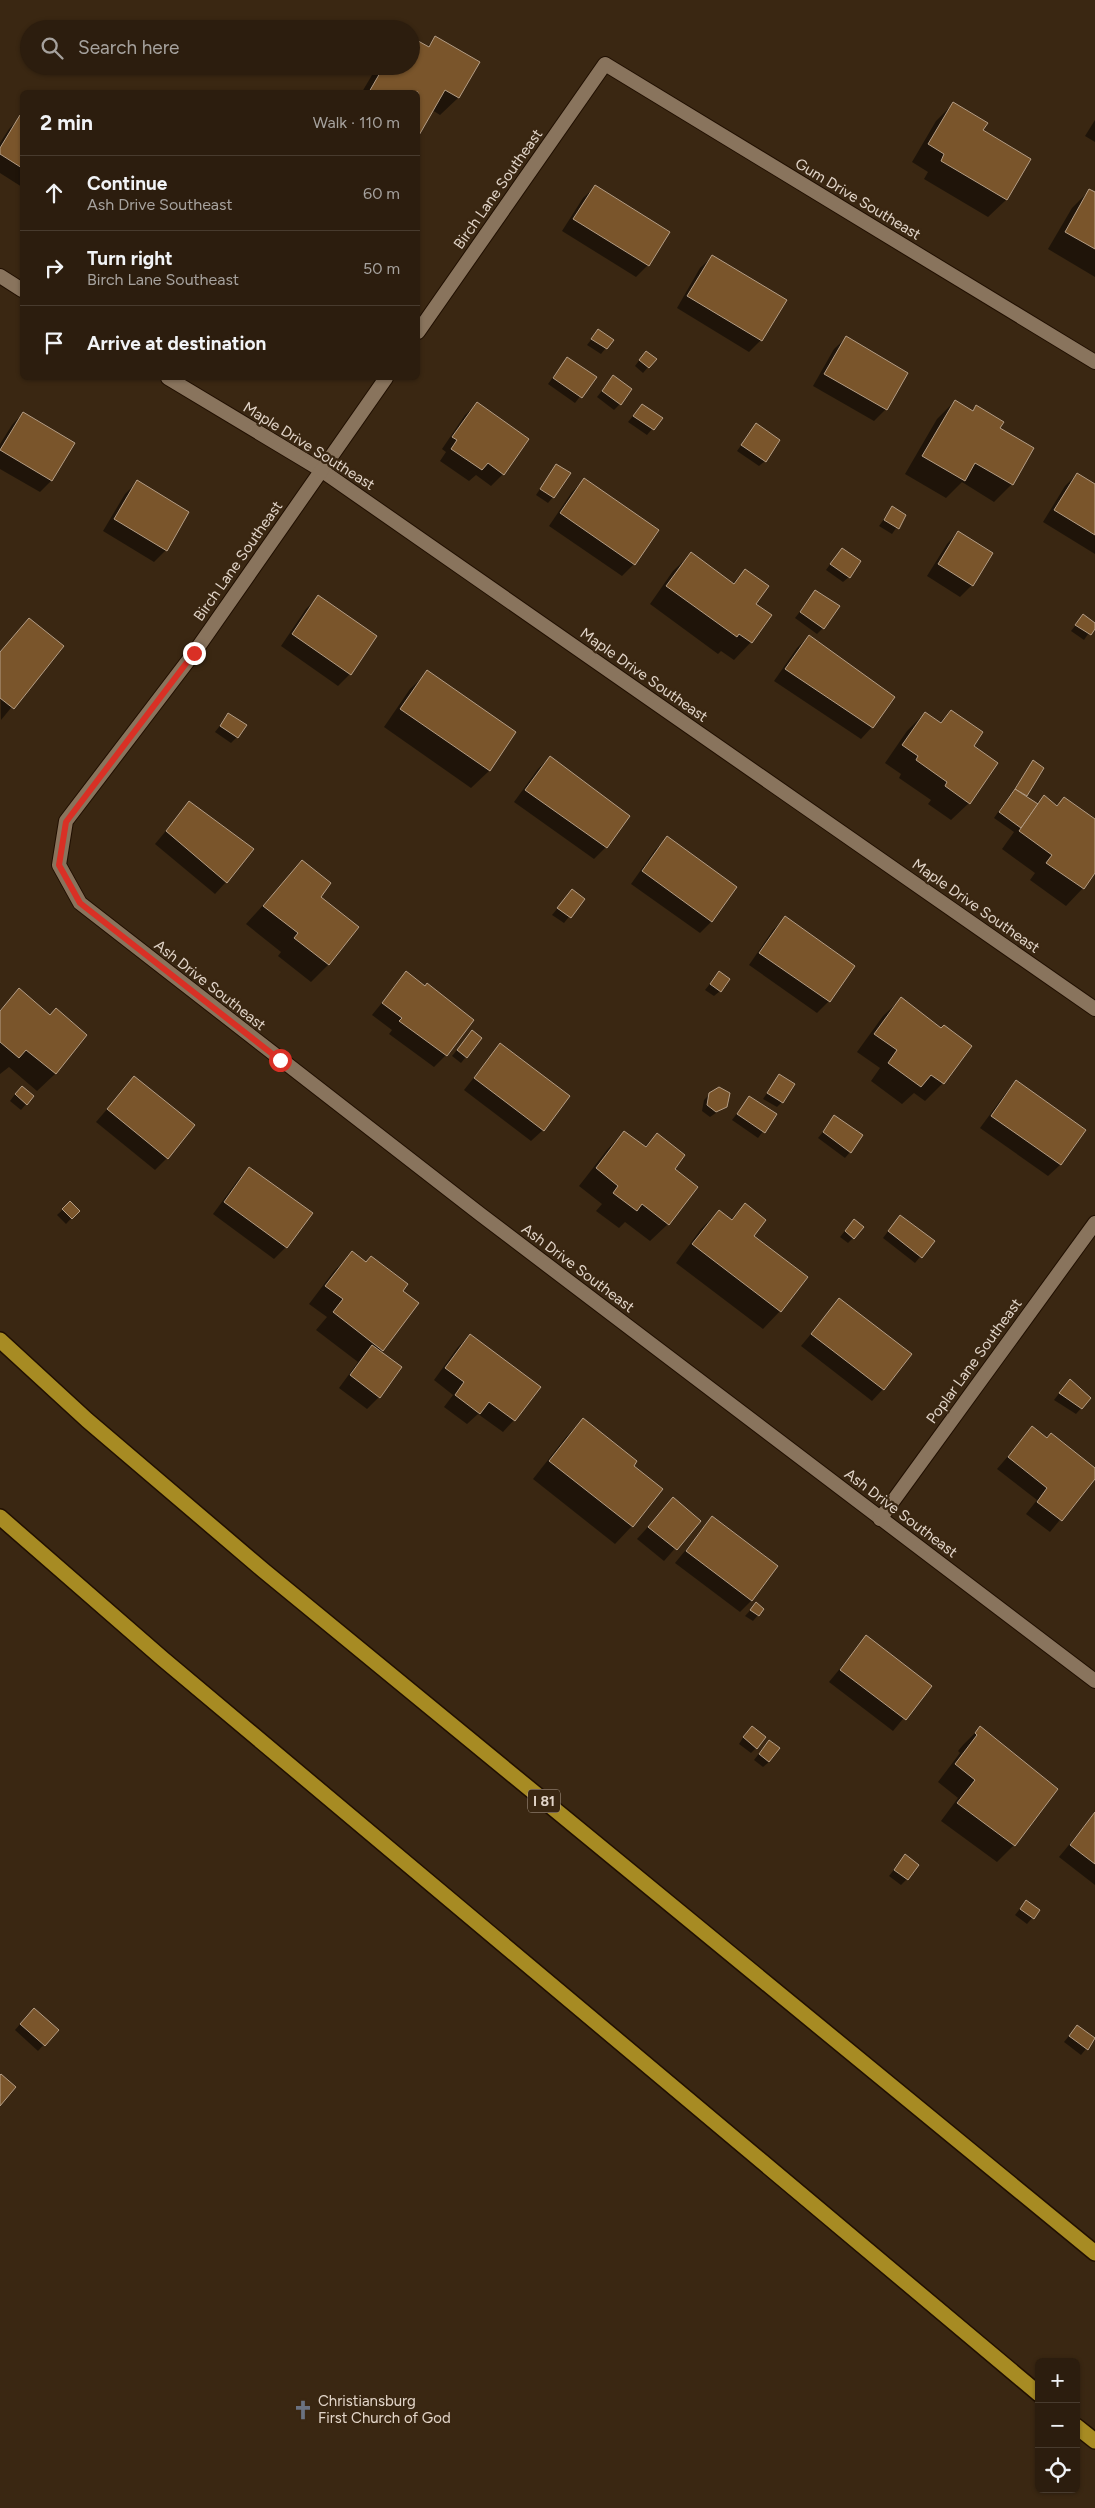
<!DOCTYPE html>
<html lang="en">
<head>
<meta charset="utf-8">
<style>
	:root { --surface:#2c1d0e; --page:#382a1c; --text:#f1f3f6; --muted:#a6a29e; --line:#483b2e }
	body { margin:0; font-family:Figtree,sans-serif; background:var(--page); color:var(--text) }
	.controls { position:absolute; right:15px; bottom:15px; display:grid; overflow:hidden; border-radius:8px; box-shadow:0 1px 4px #0004 }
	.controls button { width:45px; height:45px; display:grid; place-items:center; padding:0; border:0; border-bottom:1px solid var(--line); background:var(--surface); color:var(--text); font:25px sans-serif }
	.stop { position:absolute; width:15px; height:15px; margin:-11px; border:4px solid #d93025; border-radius:50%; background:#fff }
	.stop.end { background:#d93025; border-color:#fff; box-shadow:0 1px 5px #0008 }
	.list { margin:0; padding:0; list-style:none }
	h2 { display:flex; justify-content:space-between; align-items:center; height:65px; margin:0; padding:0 20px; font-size:21px }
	h2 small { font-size:16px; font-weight:400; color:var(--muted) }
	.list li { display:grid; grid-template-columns:32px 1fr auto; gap:15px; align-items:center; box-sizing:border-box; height:75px; padding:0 20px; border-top:1px solid var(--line) }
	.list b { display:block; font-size:19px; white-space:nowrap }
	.list p { margin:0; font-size:16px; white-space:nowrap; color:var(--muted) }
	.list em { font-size:16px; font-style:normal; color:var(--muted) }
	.icon { flex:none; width:28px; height:28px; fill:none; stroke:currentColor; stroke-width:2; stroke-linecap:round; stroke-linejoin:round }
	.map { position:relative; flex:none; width:1095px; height:2508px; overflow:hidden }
	.search { position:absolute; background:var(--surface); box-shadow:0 1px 4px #0004; left:20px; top:20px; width:400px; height:55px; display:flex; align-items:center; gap:12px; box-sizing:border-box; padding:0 18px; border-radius:28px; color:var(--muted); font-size:19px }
	.panel { position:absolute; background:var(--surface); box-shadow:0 1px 4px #0004; left:20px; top:90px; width:400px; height:290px; border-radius:8px }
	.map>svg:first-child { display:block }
	.shadow { fill:#0007 }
	.building { fill:#7a552b; stroke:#b49d85 }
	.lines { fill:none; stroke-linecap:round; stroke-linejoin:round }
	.minor-casing { stroke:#200f00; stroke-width:16 }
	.motorway-casing { stroke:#200f00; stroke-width:18 }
	.minor { stroke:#89745d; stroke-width:14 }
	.motorway { stroke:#a78b23; stroke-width:15 }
	.route { stroke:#d93025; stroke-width:6 }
	.labels { text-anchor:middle; stroke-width:4.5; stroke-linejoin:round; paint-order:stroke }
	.shield { fill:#3a2712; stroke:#b0a192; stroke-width:1 }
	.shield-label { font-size:14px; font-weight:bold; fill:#e2d5c9 }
	.street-label { font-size:15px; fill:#e2d5c9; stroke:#3a2712 }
	.poi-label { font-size:15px; fill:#e2d5c9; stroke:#3a2712; text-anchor:start }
</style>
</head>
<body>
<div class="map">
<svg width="1095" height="2508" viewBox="0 0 1095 2508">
	<rect width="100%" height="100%" fill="#3a2712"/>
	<!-- shadow -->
	<g class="shadow">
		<path d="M435 38 478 63 458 98 440 115 432 110 418 134V92H362L372 75 371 66H411Z"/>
		<path d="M953 104 981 131 1029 160 1006 200 988 217 924 179 928 172 912 162 936 121Z"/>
		<path d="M21 117 22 118V187L0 173V143L9 129Z"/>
		<path d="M1095 120V142L1085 136Z"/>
		<path d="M595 187 648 265 636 277 562 231 583 198Z"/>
		<path d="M1089 191 1095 194V277L1048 249 1072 208Z"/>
		<path d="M712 257 761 340 749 352 677 308 700 268Z"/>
		<path d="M598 331 612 340 601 354 587 345Z"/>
		<path d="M846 338 886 409 874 421 813 386 834 349Z"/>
		<path d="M567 358 595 377 575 403 548 384Z"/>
		<path d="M641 358 655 359 643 373 635 366Z"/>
		<path d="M613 377 620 404 614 410 597 397Z"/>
		<path d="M955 401 972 411 976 407 999 428 1012 484 994 502 962 482 946 498 905 474 937 419Z"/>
		<path d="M477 404 503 474 491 486 476 475 469 481 440 461 446 452 442 449 465 415Z"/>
		<path d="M642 405 661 418 647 435 628 422Z"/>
		<path d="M23 413 51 481 40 492 0 469V444L12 425Z"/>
		<path d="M756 425 765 461 759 466 737 451Z"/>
		<path d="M556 465 553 497 548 503 536 495Z"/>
		<path d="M1077 474 1095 486V554L1043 522 1065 486Z"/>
		<path d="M584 480 657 530 634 564 622 576 549 526 572 492Z"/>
		<path d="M137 482 166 550 154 562 103 531 125 494Z"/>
		<path d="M892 508 905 515 892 534 879 526Z"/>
		<path d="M958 532 972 585 960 597 927 576 947 544Z"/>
		<path d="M691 554 732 584 745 570 755 604 770 615 751 642 734 660 721 651 718 654 650 604 673 571Z"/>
		<path d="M837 555 849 577 843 582 826 570Z"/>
		<path d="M816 591 823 628 817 634 795 618Z"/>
		<path d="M318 597 350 674 338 686 281 646 306 609Z"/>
		<path d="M1083 616 1095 624 1084 640 1071 631Z"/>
		<path d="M29 619 62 646 1 720 0 652Z"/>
		<path d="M809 636 872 727 861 739 774 681 797 648Z"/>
		<path d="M428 672 514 733 489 771 471 788 384 727 410 689Z"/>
		<path d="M951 711 972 746 969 803 951 820 928 804 931 800 899 778 901 774 885 763 907 731 925 713 939 723Z"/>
		<path d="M229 714 237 737 231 743 215 732Z"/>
		<path d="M550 757 606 847 594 859 514 802 538 769Z"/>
		<path d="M1033 762 1043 768 1026 797 1036 804 1044 797 1056 806 1064 799 1095 821V871L1083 888 1066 906 1030 880 1035 873 1002 849 1014 832 994 818Z"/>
		<path d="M189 803 226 882 215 894 155 844Z"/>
		<path d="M667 838 711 922 700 933 631 884 655 850Z"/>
		<path d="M302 862 319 897 358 927 328 965 311 982 278 956 281 952 246 924Z"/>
		<path d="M572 891 583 899 564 923 552 915Z"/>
		<path d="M785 918 829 1001 817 1013 749 965 773 930Z"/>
		<path d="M406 973 446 1055 434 1067 389 1034 392 1030 372 1015Z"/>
		<path d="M714 979 720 991 714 996 705 990Z"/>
		<path d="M19 990 50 1016 85 1035 55 1074 37 1091 9 1067 0 1074V1010Z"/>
		<path d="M901 999 941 1029 970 1046 943 1083 925 1101 914 1093 902 1104 871 1081 880 1068 857 1052 883 1016Z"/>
		<path d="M472 1032 481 1038 461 1063 452 1056Z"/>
		<path d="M500 1045 543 1130 531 1141 464 1090Z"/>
		<path d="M779 1076 782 1102 777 1107 763 1099Z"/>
		<path d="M134 1078 167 1158 155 1170 96 1122Z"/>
		<path d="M1016 1082 1084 1130 1060 1165 1048 1176 980 1128 1005 1094Z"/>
		<path d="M16 1093 26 1104 21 1110 10 1101Z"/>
		<path d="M710 1094 726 1106 710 1117 702 1111 704 1100Z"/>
		<path d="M749 1098 775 1115 758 1138 732 1120Z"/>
		<path d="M835 1117 850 1152 845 1158 818 1138Z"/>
		<path d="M624 1132 644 1147 657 1134 673 1169 668 1224 650 1241 625 1222 619 1228 596 1211 602 1204 579 1186 607 1150Z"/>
		<path d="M249 1168 286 1247 274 1259 213 1214 238 1180Z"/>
		<path d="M70 1203 78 1211 66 1224 57 1215Z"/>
		<path d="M745 1205 752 1236 780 1311 763 1329 676 1263 701 1229 719 1211 730 1220Z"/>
		<path d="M895 1222 933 1241 915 1263 883 1238Z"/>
		<path d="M848 1227 853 1238 848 1243 840 1237Z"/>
		<path d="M352 1253 417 1303 380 1352 379 1397 367 1409 339 1388 358 1362 316 1330 327 1317 309 1304 334 1271Z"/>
		<path d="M839 1300 883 1389 872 1401 801 1346Z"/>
		<path d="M470 1335 514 1420 503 1432 478 1414 467 1424 444 1407 453 1395 434 1380 458 1347Z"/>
		<path d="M1064 1387 1090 1398 1076 1414 1054 1400Z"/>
		<path d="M583 1420 632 1466V1526L615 1544 533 1479 566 1437Z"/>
		<path d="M1032 1428 1095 1469V1477L1050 1532 1026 1514 1037 1500 997 1469Z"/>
		<path d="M673 1499 699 1521 664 1561 637 1539Z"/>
		<path d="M712 1518 752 1600 740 1612 675 1563Z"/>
		<path d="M756 1604 763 1609 753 1621 745 1616Z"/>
		<path d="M866 1637 930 1686 893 1731 829 1682Z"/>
		<path d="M980 1728 1014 1845 997 1862 941 1821 958 1798 938 1782 960 1753 958 1751 963 1745Z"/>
		<path d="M746 1733 756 1748 751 1753 739 1744Z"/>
		<path d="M764 1747 769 1762 763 1767 754 1760Z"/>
		<path d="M1095 1813V1885L1059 1857Z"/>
		<path d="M905 1856 907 1879 901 1885 889 1876Z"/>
		<path d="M1026 1901 1038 1911 1027 1924 1015 1915Z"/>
		<path d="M28 2015 57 2030 38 2051 15 2030Z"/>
		<path d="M1077 2026 1094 2039 1081 2055 1064 2042Z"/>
	</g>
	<!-- building -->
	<g class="building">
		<path d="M435 36 480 62 459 98 445 90 418 137V92H369L384 66H411V37L429 47Z"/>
		<path d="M953 102 988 123 983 130 1031 159 1007 200 941 161 944 154 928 144Z"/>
		<path d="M20 115 22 117V168L0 154V148Z"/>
		<path d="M595 185 670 232 649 266 573 219Z"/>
		<path d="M1089 189 1095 192V249L1065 232Z"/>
		<path d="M712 255 787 300 762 341 687 296Z"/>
		<path d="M598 329 614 340 607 349 591 339Z"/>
		<path d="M846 336 908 373 887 410 824 374Z"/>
		<path d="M646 351 657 359 649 368 639 360Z"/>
		<path d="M567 357 597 377 582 398 553 378Z"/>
		<path d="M613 375 632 389 621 405 602 391Z"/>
		<path d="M955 400 973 411 976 405 1004 422 1000 428 1034 448 1013 485 975 463 965 481 922 456Z"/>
		<path d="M477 402 529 439 504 475 488 463 482 470 451 449 457 440 452 437Z"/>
		<path d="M642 404 663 418 654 430 633 416Z"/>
		<path d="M23 412 75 443 52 481 0 450Z"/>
		<path d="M756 423 780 440 766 462 741 445Z"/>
		<path d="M556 464 571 473 554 498 540 489Z"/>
		<path d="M1077 473 1095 484V535L1054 510Z"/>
		<path d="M584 478 659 530 635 565 560 513Z"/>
		<path d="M137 480 189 512 167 551 114 519Z"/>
		<path d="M892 506 906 515 899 529 884 520Z"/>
		<path d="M958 531 993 553 973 586 938 564Z"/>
		<path d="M842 548 861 561 850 578 830 564Z"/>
		<path d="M691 552 734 584 745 569 769 586 756 604 772 615 752 643 739 634 737 637 666 586Z"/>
		<path d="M815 590 840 606 824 629 800 612Z"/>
		<path d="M318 595 377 636 351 675 292 634Z"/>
		<path d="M1083 614 1095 623V629L1091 635 1075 625Z"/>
		<path d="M29 618 64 646 14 709 0 698V652Z"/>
		<path d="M809 635 895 697 873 728 785 669Z"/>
		<path d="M427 670 516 732 490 771 400 709Z"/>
		<path d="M951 710 983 732 974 746 998 763 970 804 945 786 947 782 916 760 918 756 902 745 925 712 941 723Z"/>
		<path d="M228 713 247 725 238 738 220 726Z"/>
		<path d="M550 756 630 816 607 848 525 790Z"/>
		<path d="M1033 760 1044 768 1027 796 1015 789Z"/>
		<path d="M1015 789 1038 804 1021 828 999 812Z"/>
		<path d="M1044 795 1057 806 1064 797 1095 819V873L1084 889 1046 863 1052 855 1019 831Z"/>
		<path d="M189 801 254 849 227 883 166 831Z"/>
		<path d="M667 836 737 887 712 922 642 871Z"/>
		<path d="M302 860 331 883 321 897 359 927 329 965 294 938 298 933 263 906Z"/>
		<path d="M572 889 585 899 571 918 557 908Z"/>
		<path d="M785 916 855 966 830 1002 759 953Z"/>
		<path d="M406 971 425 986 427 983 474 1020 447 1056 399 1021 402 1018 382 1003Z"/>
		<path d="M719 971 730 979 721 992 710 984Z"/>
		<path d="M19 988 50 1015 56 1008 87 1035 56 1074 26 1050 19 1058 0 1042V1011Z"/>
		<path d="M901 997 941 1028 944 1025 972 1046 944 1084 931 1075 921 1087 888 1063 897 1050 874 1034Z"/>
		<path d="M472 1030 482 1038 467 1058 457 1050Z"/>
		<path d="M500 1043 570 1096 544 1131 474 1078Z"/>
		<path d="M779 1074 795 1084 783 1103 767 1093Z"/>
		<path d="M134 1076 195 1125 168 1159 107 1109Z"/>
		<path d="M1016 1080 1086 1130 1061 1165 991 1116Z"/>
		<path d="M22 1086 34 1096 27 1105 15 1094Z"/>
		<path d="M719 1087 730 1093 727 1107 716 1112 707 1105 709 1093Z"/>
		<path d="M749 1096 777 1114 765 1133 737 1114Z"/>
		<path d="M834 1115 863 1135 851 1153 823 1132Z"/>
		<path d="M624 1131 646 1147 657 1133 685 1155 675 1169 698 1187 669 1225 642 1204 637 1211 613 1193 618 1186 596 1168Z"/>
		<path d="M249 1167 313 1213 287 1248 224 1202Z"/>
		<path d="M70 1201 80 1211 72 1219 62 1209Z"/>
		<path d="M745 1203 766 1220 754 1236 808 1277 781 1312 692 1244 719 1210 732 1220Z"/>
		<path d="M900 1215 935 1241 922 1258 888 1231Z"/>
		<path d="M854 1219 864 1227 854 1239 845 1231Z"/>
		<path d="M352 1251 366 1262 371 1256 408 1284 403 1291 419 1303 383 1351 333 1312 343 1299 325 1286Z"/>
		<path d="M839 1298 912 1354 884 1390 811 1334Z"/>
		<path d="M470 1334 541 1387 515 1421 489 1402 480 1414 455 1395 464 1382 445 1368Z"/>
		<path d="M372 1345 402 1367 380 1398 350 1375Z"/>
		<path d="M1070 1379 1091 1398 1082 1409 1059 1393Z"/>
		<path d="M583 1418 637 1461 634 1466 663 1489 633 1527 549 1461Z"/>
		<path d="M1032 1426 1047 1438 1051 1433 1095 1468V1479L1062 1521 1037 1502 1047 1488 1008 1457Z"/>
		<path d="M673 1497 701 1521 677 1550 648 1527Z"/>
		<path d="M712 1516 778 1566 752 1601 686 1551Z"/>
		<path d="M756 1602 764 1609 759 1616 750 1610Z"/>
		<path d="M866 1635 932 1686 906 1720 840 1670Z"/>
		<path d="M752 1726 766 1737 757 1749 743 1737Z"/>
		<path d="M980 1726 1058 1789 1015 1846 957 1803 975 1780 955 1764 977 1735 975 1733Z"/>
		<path d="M769 1740 780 1748 769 1762 759 1754Z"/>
		<path d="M1095 1812V1864L1070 1845Z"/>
		<path d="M905 1854 919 1865 908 1880 894 1870Z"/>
		<path d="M1026 1900 1040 1910 1034 1919 1020 1909Z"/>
		<path d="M34 2008 59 2030 45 2046 20 2024Z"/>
		<path d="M1077 2025 1095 2038 1088 2050 1069 2036Z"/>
		<path d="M1 2074 16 2087 0 2106V2075Z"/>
	</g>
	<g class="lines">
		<defs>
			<g id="minor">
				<path d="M0 276 22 290"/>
				<path d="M418 332 605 64 1095 362"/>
				<path d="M168 378 321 470 1095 1009"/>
				<path d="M386 378 194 653 66 821 59 865 80 903 480 1214 1095 1681"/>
				<path d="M880 1519 1095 1223"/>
			</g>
			<g id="motorway">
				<path d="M0 1340 87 1420 263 1570 1095 2253"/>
				<path d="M0 1517 163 1659 1039 2394"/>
				<path d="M1076 2426 1095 2441"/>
			</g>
		</defs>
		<!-- minor casing -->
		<use href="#minor" class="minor-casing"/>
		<!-- motorway casing -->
		<use href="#motorway" class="motorway-casing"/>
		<!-- minor -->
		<use href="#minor" class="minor"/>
		<!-- motorway -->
		<use href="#motorway" class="motorway"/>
	</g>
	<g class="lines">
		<!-- route -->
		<path class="route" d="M194 653 66 822 59 865 80 903 280 1060"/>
	</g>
	<!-- icons -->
	<defs>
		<symbol id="church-bare" viewBox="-9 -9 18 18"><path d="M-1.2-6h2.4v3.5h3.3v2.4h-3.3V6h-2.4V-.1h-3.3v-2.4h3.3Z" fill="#6b7280" stroke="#3a2712" stroke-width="2.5" paint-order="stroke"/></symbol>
	</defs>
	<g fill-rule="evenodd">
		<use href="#church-bare" x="289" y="2396" width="28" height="28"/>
	</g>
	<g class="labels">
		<!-- shield labels -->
		<rect class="shield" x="528" y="1789.5" width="32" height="23" rx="4"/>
		<g class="shield-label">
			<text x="544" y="1806">I 81</text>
		</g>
		<!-- street labels -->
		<g class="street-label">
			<text transform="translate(498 189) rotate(-55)" y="5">Birch Lane Southeast</text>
			<text transform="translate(858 199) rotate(31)" y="5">Gum Drive Southeast</text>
			<text transform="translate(309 446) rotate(32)" y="5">Maple Drive Southeast</text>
			<text transform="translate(238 561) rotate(-55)" y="5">Birch Lane Southeast</text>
			<text transform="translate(644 675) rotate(35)" y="5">Maple Drive Southeast</text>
			<text transform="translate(976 906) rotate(35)" y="5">Maple Drive Southeast</text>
			<text transform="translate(210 985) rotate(38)" y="5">Ash Drive Southeast</text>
			<text transform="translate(578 1268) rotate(37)" y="5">Ash Drive Southeast</text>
			<text transform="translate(974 1361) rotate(-54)" y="5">Poplar Lane Southeast</text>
			<text transform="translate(901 1513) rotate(37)" y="5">Ash Drive Southeast</text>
		</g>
		<!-- poi labels -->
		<g class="poi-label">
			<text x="318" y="2406">Christiansburg<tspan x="318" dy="17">First Church of God</tspan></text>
		</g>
	</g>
</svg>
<div class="controls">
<button>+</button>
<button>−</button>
<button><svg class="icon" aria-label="locate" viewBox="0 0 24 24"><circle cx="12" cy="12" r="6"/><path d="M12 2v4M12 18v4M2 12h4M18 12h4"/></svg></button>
</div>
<div class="stop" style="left:280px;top:1060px"></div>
<div class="stop end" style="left:194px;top:653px"></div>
<div class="search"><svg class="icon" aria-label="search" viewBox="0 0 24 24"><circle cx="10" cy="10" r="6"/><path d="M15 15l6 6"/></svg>Search here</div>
<section class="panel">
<h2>2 min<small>Walk · 110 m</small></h2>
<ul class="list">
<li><svg class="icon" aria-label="ahead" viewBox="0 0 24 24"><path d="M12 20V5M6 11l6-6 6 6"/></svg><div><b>Continue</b><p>Ash Drive Southeast</p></div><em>60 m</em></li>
<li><svg class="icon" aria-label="right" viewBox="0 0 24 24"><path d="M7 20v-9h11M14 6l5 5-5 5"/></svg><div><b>Turn right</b><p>Birch Lane Southeast</p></div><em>50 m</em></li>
<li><svg class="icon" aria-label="arrive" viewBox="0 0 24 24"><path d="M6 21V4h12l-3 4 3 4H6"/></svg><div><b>Arrive at destination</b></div></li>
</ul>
</section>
</div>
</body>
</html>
